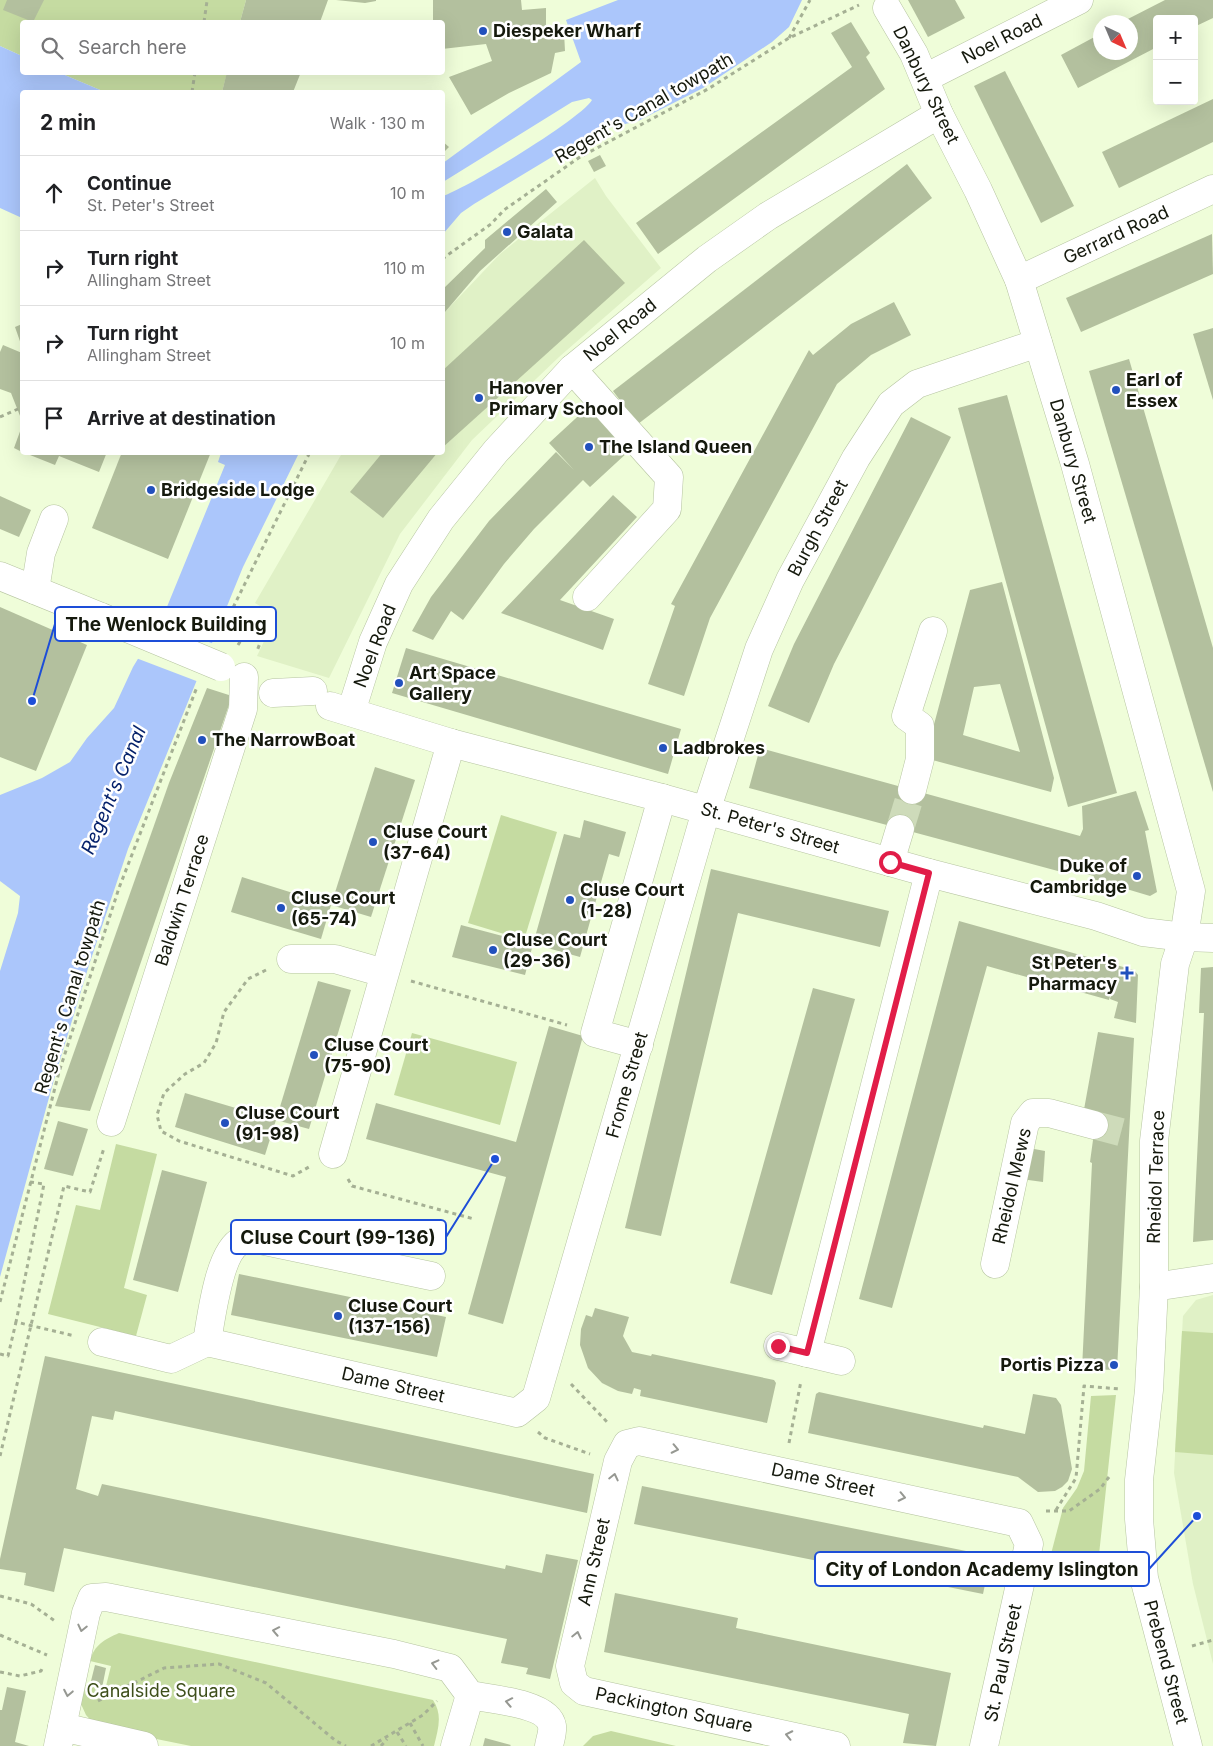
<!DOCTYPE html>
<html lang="en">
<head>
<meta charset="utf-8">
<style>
	:root { --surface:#fff; --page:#f2f2f2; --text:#202124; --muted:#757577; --line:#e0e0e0 }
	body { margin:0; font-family:Inter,sans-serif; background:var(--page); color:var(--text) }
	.controls { position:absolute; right:15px; top:15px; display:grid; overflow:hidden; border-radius:5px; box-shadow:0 5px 20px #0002 }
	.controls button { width:45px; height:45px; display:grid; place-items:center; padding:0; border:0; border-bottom:1px solid var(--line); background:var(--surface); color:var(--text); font:25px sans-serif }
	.compass { position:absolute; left:1093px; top:15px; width:45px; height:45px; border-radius:50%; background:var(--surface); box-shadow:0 5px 20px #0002; rotate:136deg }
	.stop { position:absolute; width:15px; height:15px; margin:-11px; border:4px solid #e11d48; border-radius:50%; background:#fff }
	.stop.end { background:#e11d48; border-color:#fff; box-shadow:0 1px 5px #0008 }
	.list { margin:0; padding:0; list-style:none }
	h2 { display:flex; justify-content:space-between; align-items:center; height:65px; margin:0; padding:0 20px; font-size:21px }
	h2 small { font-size:16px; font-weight:400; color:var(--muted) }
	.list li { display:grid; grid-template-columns:32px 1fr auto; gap:15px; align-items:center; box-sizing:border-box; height:75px; padding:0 20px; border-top:1px solid var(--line) }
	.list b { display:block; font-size:19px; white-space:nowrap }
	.list p { margin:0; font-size:16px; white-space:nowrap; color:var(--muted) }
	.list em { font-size:16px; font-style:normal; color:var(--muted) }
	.icon { flex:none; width:28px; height:28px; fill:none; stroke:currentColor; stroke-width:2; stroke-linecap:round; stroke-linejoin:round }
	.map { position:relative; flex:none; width:1213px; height:1746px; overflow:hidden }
	.search { position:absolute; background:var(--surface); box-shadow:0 5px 20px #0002; left:20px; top:20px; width:425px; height:55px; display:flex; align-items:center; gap:12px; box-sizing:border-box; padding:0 18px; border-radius:5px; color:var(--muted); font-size:19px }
	.panel { position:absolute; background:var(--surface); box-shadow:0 5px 20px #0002; left:20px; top:90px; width:425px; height:365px; border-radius:5px }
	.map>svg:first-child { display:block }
	.built { fill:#e0f1c6 }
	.green { fill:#c5dba1 }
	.water { fill:#abc6fb }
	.pier { fill:#effdd9 }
	.building { fill:#b3c09e; fill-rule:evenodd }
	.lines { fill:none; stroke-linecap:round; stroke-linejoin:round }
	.minor-tunnel { stroke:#cedbba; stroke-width:28; stroke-dasharray:28 14; stroke-linecap:butt }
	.minor-casing { stroke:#b6c4a1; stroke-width:29 }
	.path { stroke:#a5b094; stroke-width:3; stroke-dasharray:4 4; stroke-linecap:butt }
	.minor { stroke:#fff; stroke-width:28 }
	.minor-bridge-casing { stroke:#b6c4a1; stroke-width:29; stroke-linecap:butt }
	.minor-bridge { stroke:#fff; stroke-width:28 }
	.oneway { stroke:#969892 }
	.route { stroke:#e11d48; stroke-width:6 }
	.poi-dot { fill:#2250bd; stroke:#fff; stroke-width:2 }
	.labels { text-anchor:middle; stroke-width:5; stroke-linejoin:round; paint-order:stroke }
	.poi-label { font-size:18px; font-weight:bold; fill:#15190d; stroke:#fff; text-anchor:start }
	.street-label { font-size:18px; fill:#15190d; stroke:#fff }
	.park-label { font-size:18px; fill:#3e4f1b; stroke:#fff }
	.water-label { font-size:19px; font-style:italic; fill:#06226b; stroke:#fff }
	.leader { fill:none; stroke:#1d4ed8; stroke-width:2 }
	.callout-dot { fill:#1d4ed8; stroke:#fff; stroke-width:2 }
	.callout { fill:#fff; stroke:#1d4ed8; stroke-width:2 }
	.callout-label { font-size:19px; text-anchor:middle; font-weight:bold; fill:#15190d }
</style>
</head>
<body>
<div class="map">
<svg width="1213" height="1746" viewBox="0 0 1213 1746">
	<rect width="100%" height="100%" fill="#effdd9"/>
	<!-- built -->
	<g class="built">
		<path d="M595 178 606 196 661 268 559 357 472 440 400 534 329 678 257 656 276 616 255 603 341 455 343 453 442 452 443 314 500 254Z"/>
		<path d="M1213 1295V1664L1193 1584 1174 1473 1183 1316 1196 1300Z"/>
	</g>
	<!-- green -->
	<g class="green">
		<path d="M0 0H246L240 22H22V56L0 46Z"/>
		<path d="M60 73H227L222 92H105Z"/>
		<path d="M501 815 557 832 524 940 468 923Z"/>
		<path d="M412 1033 517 1062 500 1125 394 1095Z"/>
		<path d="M116 1144 157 1154 124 1288 147 1295 136 1336 48 1314 76 1205 100 1210Z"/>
		<path d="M1182 1331 1213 1333V1455L1175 1452Z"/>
		<path d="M1116 1395 1098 1564 1051 1554 1063 1508 1077 1488 1084 1471 1091 1396Z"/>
		<path d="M119 1633 433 1700C443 1715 438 1729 434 1746H191L97 1727 86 1715 81 1704 85 1685 105 1690 111 1666 90 1661C94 1645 105 1639 119 1633Z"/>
		<path d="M611 1731 676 1746H583L593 1736Z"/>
	</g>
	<!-- water -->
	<g class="water">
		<path d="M618 0H802L789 27 772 42 703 88 638 121 595 131 474 204 461 213 443 234V196C467 188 581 119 592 100L589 98 572 102 443 182V163L581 62 566 20Z"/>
		<path d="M0 46 22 56V72L60 73 105 92H22V218L0 208Z"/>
		<path d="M221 453H299L243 567 128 849 89 965 53 1083 0 1277V971L18 913 20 896 0 881V795L42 778 70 762 87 738 114 708 133 667 162 619 225 465 218 462Z"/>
	</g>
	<!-- pier -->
	<path class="pier" d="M157 622 214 644 199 682 136 658Z"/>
	<!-- building -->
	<g class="building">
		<path d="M7 0H44L33 22 3 10Z"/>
		<path d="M246 0H328L320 22H240Z"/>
		<path d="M336 0H376V1L365 3Z"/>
		<path d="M433 0H521L522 10 546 8V33L564 32 565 51 555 53 551 73 509 93 471 115 449 77 492 61 486 44 442 49V22H433Z"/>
		<path d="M908 0H955L965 18 928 37Z"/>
		<path d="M1165 0H1213V18L1194 27V19H1157V47L1078 88 1061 55 1100 34V52H1130V22H1122Z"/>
		<path d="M851 22 870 53 866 57 885 89 658 254 636 223 852 67 831 33Z"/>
		<path d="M1005 71 1074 206 1041 223 974 86Z"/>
		<path d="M227 72H301L293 92H222Z"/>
		<path d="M314 91 323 90 337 91V92Z"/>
		<path d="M1213 99V142L1119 188 1102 152Z"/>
		<path d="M442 141 449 147 442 154Z"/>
		<path d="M600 155 606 166 594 172 588 161Z"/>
		<path d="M907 164 932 198 638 424 613 391Z"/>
		<path d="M546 189 557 202 480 271 445 312 442 309V290L485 248V240Z"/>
		<path d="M1212 234 1213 274 1081 332 1066 298Z"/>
		<path d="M584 240 625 283 442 448V371Z"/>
		<path d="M894 302 911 335 871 355 837 384 710 618 684 696 648 684 675 606 671 604 809 350 813 355 851 324Z"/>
		<path d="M22 324V347L15 327Z"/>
		<path d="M1213 328V400L1193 334Z"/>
		<path d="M3 345 22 353V421L11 393 0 389V352Z"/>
		<path d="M1129 359 1213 648V792L1089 371Z"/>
		<path d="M1007 395 1117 793 1068 807 958 408Z"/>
		<path d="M588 407 629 451 590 487 583 480 534 529 504 564 463 620 451 611 433 640 412 631 431 597 489 521 556 452 574 470 549 443Z"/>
		<path d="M911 417 951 437 834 664 809 723 768 706 794 644Z"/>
		<path d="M22 426V452L14 448Z"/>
		<path d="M107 452 99 472 59 456 55 465 25 453Z"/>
		<path d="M122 452H211L168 559 92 528Z"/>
		<path d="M383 452H438L383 518 350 492Z"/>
		<path d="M613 495 637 517 560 600 614 619 603 650 501 613Z"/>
		<path d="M0 496 31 510 19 537 0 529Z"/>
		<path d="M1002 582 1054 778 1051 792 925 758 970 590ZM1000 684 1020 752 963 735 974 687Z"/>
		<path d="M0 607 87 645 36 771 0 757Z"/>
		<path d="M406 648 681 729 668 774 392 693Z"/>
		<path d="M207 688 232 696 90 1111 55 1106 169 783Z"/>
		<path d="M760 748 1080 836 1083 829 1082 806 1136 791 1149 830 1145 831 1157 892 1150 896 1093 879 1094 876 1071 870 1069 874 749 788Z"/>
		<path d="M375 767 415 780 371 917 331 905Z"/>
		<path d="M584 820 626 832 619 857 609 854 580 957 533 944 525 975 452 957 461 925 533 944 564 834 580 838Z"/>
		<path d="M711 869 889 911 880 947 738 913 661 1236 625 1228Z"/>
		<path d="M242 877 331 905 321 939 231 912Z"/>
		<path d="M959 921 1134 970 1138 975 1136 1023 1114 1018 1118 1002 1110 999 1117 972 1109 1000 987 966 892 1308 859 1299Z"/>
		<path d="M1213 967V1240L1193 1242 1203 1033 1204 1013H1199L1201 968Z"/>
		<path d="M318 981 351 990 309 1129 276 1120Z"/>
		<path d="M813 988 855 999 772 1295 730 1283Z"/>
		<path d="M549 1026 583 1036 503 1324 468 1314 506 1177 366 1139 376 1103 516 1142Z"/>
		<path d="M1098 1032 1134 1038 1117 1370 1082 1369 1092 1163 1090 1162 1096 1118 1083 1115Z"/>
		<path d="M185 1093 276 1120 265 1155 175 1127Z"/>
		<path d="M58 1121 88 1129 73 1176 44 1169Z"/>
		<path d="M1029 1148 1045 1151 1043 1182 1021 1179Z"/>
		<path d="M162 1170 207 1182 178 1292 133 1280Z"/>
		<path d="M239 1274 446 1317 437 1357 231 1315Z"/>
		<path d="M595 1308 629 1317 623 1336 632 1352 651 1356 652 1354 774 1380 776 1383 767 1423 640 1396 641 1390 634 1388 632 1394 618 1391 602 1383 588 1368 580 1345 581 1329 586 1315 592 1317Z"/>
		<path d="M45 1356 594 1474 587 1513 115 1411 113 1420 92 1416 76 1489 98 1496 102 1484 505 1569 506 1565 542 1573 546 1554 578 1560 550 1679 526 1674 528 1668 501 1663 507 1639 64 1548 54 1592 24 1585 26 1573 0 1569V1559Z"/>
		<path d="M819 1392 983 1428 984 1425 1025 1434 1033 1394 1056 1398 1061 1405 1072 1469 1068 1481 1062 1487 1055 1491 1038 1492 1018 1477 808 1433 816 1394Z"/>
		<path d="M642 1486 991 1556 983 1594 634 1524Z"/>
		<path d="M615 1593 738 1618 736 1628 951 1673 936 1746 903 1743 909 1714 604 1652Z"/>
		<path d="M95 1665 106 1668 102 1688 90 1685Z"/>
		<path d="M7 1687 26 1691 15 1742 29 1746H0V1710H2Z"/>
		<path d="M485 1738 511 1745 510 1746H483Z"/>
	</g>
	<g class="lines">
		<!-- minor-tunnel -->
		<g class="minor-tunnel">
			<path d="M900 829 912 790"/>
			<path d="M1094 1125 1132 1135"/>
		</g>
		<defs>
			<g id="minor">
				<path d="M887 8 914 54 939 114 978 190 1019 280 1075 464 1191 891 1184 937 1175 964 1154 1141V1287L1149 1390 1139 1480V1519L1144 1578 1188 1746"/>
				<path d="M925 78 1079 0"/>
				<path d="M1019 280 1213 189"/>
				<path d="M572 369 669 477 667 509 587 597"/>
				<path d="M0 576 101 617"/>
				<path d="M35 590 41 553 54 519"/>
				<path d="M273 693 313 691"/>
				<path d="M330 706 451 743 662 798 929 873 1096 916 1143 932 1184 937 1213 938"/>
				<path d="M351 712 373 642 399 584 441 519 496 451 572 369 707 259 768 216 939 114"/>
				<path d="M912 790 920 759V726L906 716 933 631"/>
				<path d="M890 862 900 829"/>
				<path d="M291 959H335L384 973"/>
				<path d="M639 1045 595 1033 662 798"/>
				<path d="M111 1122 243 709 244 677"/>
				<path d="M333 1154 451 743"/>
				<path d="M995 1264 1025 1123 1033 1113H1049L1094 1125"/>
				<path d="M1154 1287 1213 1278"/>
				<path d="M102 1342 171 1359 207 1342"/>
				<path d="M207 1342 517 1413 536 1398 706 811 759 649 790 580 856 458 891 404 917 384 1038 343"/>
				<path d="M207 1342C211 1319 219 1251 241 1241 247 1239 254 1239 260 1240L431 1276"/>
				<path d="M778 1346 841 1361"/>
				<path d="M807 1353 929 873"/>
				<path d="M62 1727 144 1746"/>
				<path d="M58 1746 86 1613 92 1598 106 1597 394 1654 450 1668 470 1695C489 1699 548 1703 552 1726 553 1732 550 1740 549 1746"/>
				<path d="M455 1746 470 1695"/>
				<path d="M836 1746 584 1691 574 1683 570 1666 618 1461 627 1444 639 1441 1019 1523 1029 1544 984 1746"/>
			</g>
		</defs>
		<!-- minor casing -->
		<use href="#minor" class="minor-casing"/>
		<!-- path -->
		<g class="path">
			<path d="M204 22 207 1 206 0"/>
			<path d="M789 38 810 0"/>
			<path d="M192 92 195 72"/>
			<path d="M442 259 491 224 504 210 580 157 708 89 789 38 859 5"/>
			<path d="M0 417 18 409"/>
			<path d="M219 636 310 452"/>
			<path d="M238 645 246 632 262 638 257 651"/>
			<path d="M266 970 248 979 224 1012 216 1043 204 1063 185 1074 164 1093 157 1115 161 1131 179 1141 293 1176 309 1167"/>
			<path d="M411 981 567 1025"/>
			<path d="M348 1179 352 1186 474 1219"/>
			<path d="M30 1182 44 1184 16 1322 75 1336"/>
			<path d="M0 1302 59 1072 119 888 197 687"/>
			<path d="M0 1354 8 1356 16 1322"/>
			<path d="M571 1384 608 1423"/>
			<path d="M538 1432 545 1438 590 1454"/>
			<path d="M789 1443 801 1381"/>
			<path d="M0 1456 64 1186 90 1192 104 1148"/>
			<path d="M1056 1510 1076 1478 1084 1386 1120 1389"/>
			<path d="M1046 1511H1069L1100 1489 1109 1477"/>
			<path d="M1053 1564 1116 1574"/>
			<path d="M0 1596 31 1604 55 1621"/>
			<path d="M0 1635 47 1655"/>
			<path d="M1192 1646 1213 1640"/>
			<path d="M0 1672 20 1676 41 1671 43 1667"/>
			<path d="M98 1701 164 1668 219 1664 266 1683 336 1741 346 1746"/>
			<path d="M410 1723 423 1746"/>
			<path d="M397 1732 406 1746"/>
			<path d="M371 1746 423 1715 437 1701"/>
			<path d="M381 1746 387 1739"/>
		</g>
		<!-- minor -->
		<use href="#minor" class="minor"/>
		<defs>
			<path id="minor-bridge" d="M101 617 221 667"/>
		</defs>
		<!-- minor-bridge casing -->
		<use href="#minor-bridge" class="minor-bridge-casing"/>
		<!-- minor-bridge -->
		<use href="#minor-bridge" class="minor-bridge"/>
	</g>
	<!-- one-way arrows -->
	<defs><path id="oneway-chevron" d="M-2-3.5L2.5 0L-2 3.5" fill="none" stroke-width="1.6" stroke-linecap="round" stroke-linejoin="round" transform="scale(1.25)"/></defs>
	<g class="oneway">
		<use href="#oneway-chevron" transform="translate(675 1449) rotate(12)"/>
		<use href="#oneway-chevron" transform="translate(614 1477) rotate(-77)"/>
		<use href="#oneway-chevron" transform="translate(902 1497) rotate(12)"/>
		<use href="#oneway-chevron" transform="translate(82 1628) rotate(103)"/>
		<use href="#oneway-chevron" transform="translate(276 1631) rotate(-169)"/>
		<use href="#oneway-chevron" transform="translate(577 1635) rotate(-77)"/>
		<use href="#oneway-chevron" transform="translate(435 1664) rotate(-166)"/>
		<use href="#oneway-chevron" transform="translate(68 1693) rotate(101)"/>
		<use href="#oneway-chevron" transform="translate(509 1702) rotate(-169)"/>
		<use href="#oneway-chevron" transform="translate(789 1735) rotate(-168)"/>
	</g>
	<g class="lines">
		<!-- route -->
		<path class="route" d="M778 1346 807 1353 929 873 890 862"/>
	</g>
	<!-- markers -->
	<g class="poi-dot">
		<circle cx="483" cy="31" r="5"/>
		<circle cx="507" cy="232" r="5"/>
		<circle cx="1116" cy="390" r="5"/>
		<circle cx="479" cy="398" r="5"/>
		<circle cx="589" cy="447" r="5"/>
		<circle cx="151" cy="490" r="5"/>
		<circle cx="399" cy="683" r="5"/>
		<circle cx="202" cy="740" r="5"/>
		<circle cx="663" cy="748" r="5"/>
		<circle cx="373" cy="842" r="5"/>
		<circle cx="1137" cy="876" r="5"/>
		<circle cx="570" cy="900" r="5"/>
		<circle cx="281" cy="908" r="5"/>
		<circle cx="493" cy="950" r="5"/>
		<path d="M1124.5 965.5h5v5h5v5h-5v5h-5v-5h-5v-5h5z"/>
		<circle cx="314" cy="1055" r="5"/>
		<circle cx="225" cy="1123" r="5"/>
		<circle cx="338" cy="1316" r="5"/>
		<circle cx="1114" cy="1365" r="5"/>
	</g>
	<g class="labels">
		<!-- poi labels -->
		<g class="poi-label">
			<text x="493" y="37">Diespeker Wharf</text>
			<text x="517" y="238">Galata</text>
			<text x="1126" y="386">Earl of<tspan x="1126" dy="21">Essex</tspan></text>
			<text x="489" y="394">Hanover<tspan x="489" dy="21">Primary School</tspan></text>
			<text x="599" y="453">The Island Queen</text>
			<text x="161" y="496">Bridgeside Lodge</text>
			<text x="409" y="679">Art Space<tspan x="409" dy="21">Gallery</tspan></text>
			<text x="212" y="746">The NarrowBoat</text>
			<text x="673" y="754">Ladbrokes</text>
			<text x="383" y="838">Cluse Court<tspan x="383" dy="21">(37-64)</tspan></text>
			<text x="1127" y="872" text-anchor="end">Duke of<tspan x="1127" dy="21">Cambridge</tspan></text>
			<text x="580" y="896">Cluse Court<tspan x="580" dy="21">(1-28)</tspan></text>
			<text x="291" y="904">Cluse Court<tspan x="291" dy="21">(65-74)</tspan></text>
			<text x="503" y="946">Cluse Court<tspan x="503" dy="21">(29-36)</tspan></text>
			<text x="1117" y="969" text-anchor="end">St Peter's<tspan x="1117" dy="21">Pharmacy</tspan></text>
			<text x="324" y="1051">Cluse Court<tspan x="324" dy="21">(75-90)</tspan></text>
			<text x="235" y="1119">Cluse Court<tspan x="235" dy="21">(91-98)</tspan></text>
			<text x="348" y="1312">Cluse Court<tspan x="348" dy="21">(137-156)</tspan></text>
			<text x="1104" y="1371" text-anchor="end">Portis Pizza</text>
		</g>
		<!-- street labels -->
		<g class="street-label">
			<text transform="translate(1002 39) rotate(-27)" y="6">Noel Road</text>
			<text transform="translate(926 85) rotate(64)" y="6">Danbury Street</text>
			<text transform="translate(644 108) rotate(-30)" y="6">Regent's Canal towpath</text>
			<text transform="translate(1116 235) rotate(-25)" y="6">Gerrard Road</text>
			<text transform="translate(620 330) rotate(-39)" y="6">Noel Road</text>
			<text transform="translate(1073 461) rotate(74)" y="6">Danbury Street</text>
			<text transform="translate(818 528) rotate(-62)" y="6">Burgh Street</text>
			<text transform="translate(375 646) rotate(-69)" y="6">Noel Road</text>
			<text transform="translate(770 828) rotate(16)" y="6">St. Peter's Street</text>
			<text transform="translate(182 900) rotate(-72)" y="6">Baldwin Terrace</text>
			<text transform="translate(70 997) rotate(-73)" y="6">Regent's Canal towpath</text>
			<text transform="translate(627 1085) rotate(-74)" y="6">Frome Street</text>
			<text transform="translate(1156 1177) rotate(-88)" y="6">Rheidol Terrace</text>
			<text transform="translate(1012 1186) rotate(-77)" y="6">Rheidol Mews</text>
			<text transform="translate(393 1385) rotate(13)" y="6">Dame Street</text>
			<text transform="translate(823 1480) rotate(12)" y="6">Dame Street</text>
			<text transform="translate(594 1562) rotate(-77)" y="6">Ann Street</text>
			<text transform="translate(1166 1662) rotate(75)" y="6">Prebend Street</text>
			<text transform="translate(1003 1663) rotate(-78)" y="6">St. Paul Street</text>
			<text transform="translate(674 1710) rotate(12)" y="6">Packington Square</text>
		</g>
		<!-- park labels -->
		<g class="park-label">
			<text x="161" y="1697">Canalside Square</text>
		</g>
		<!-- water labels -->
		<g class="water-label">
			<text transform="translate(113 790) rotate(-67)" y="7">Regent's Canal</text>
		</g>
	</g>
	<!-- callouts -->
	<path class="leader" d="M32 701L55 624M495 1159L446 1237M1197 1516L1149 1569"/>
	<g class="callout-dot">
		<circle cx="32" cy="701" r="5"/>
		<circle cx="495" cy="1159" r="5"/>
		<circle cx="1197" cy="1516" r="5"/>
	</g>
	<g class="callout">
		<rect x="55" y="607" width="221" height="34" rx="5"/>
		<rect x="231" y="1220" width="215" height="34" rx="5"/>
		<rect x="815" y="1552" width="334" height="34" rx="5"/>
	</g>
	<g class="callout-label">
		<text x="166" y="631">The Wenlock Building</text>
		<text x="338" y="1244">Cluse Court (99-136)</text>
		<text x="982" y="1576">City of London Academy Islington</text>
	</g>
</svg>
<div class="controls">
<button>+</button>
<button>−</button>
</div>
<svg class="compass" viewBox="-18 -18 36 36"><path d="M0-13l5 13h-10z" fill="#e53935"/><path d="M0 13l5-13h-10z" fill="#757577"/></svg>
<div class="stop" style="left:890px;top:862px"></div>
<div class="stop end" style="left:778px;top:1346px"></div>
<div class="search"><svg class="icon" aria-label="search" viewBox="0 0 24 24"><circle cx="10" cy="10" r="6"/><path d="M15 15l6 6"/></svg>Search here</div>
<section class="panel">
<h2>2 min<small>Walk · 130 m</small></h2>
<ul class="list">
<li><svg class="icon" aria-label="ahead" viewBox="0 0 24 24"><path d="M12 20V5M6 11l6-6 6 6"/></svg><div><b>Continue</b><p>St. Peter's Street</p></div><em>10 m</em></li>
<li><svg class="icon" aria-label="right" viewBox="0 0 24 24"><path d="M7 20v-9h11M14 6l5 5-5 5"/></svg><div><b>Turn right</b><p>Allingham Street</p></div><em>110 m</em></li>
<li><svg class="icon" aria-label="right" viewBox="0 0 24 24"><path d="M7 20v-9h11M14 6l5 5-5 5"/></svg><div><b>Turn right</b><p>Allingham Street</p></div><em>10 m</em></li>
<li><svg class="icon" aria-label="arrive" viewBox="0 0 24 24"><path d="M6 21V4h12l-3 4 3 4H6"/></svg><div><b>Arrive at destination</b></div></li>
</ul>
</section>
</div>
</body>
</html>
